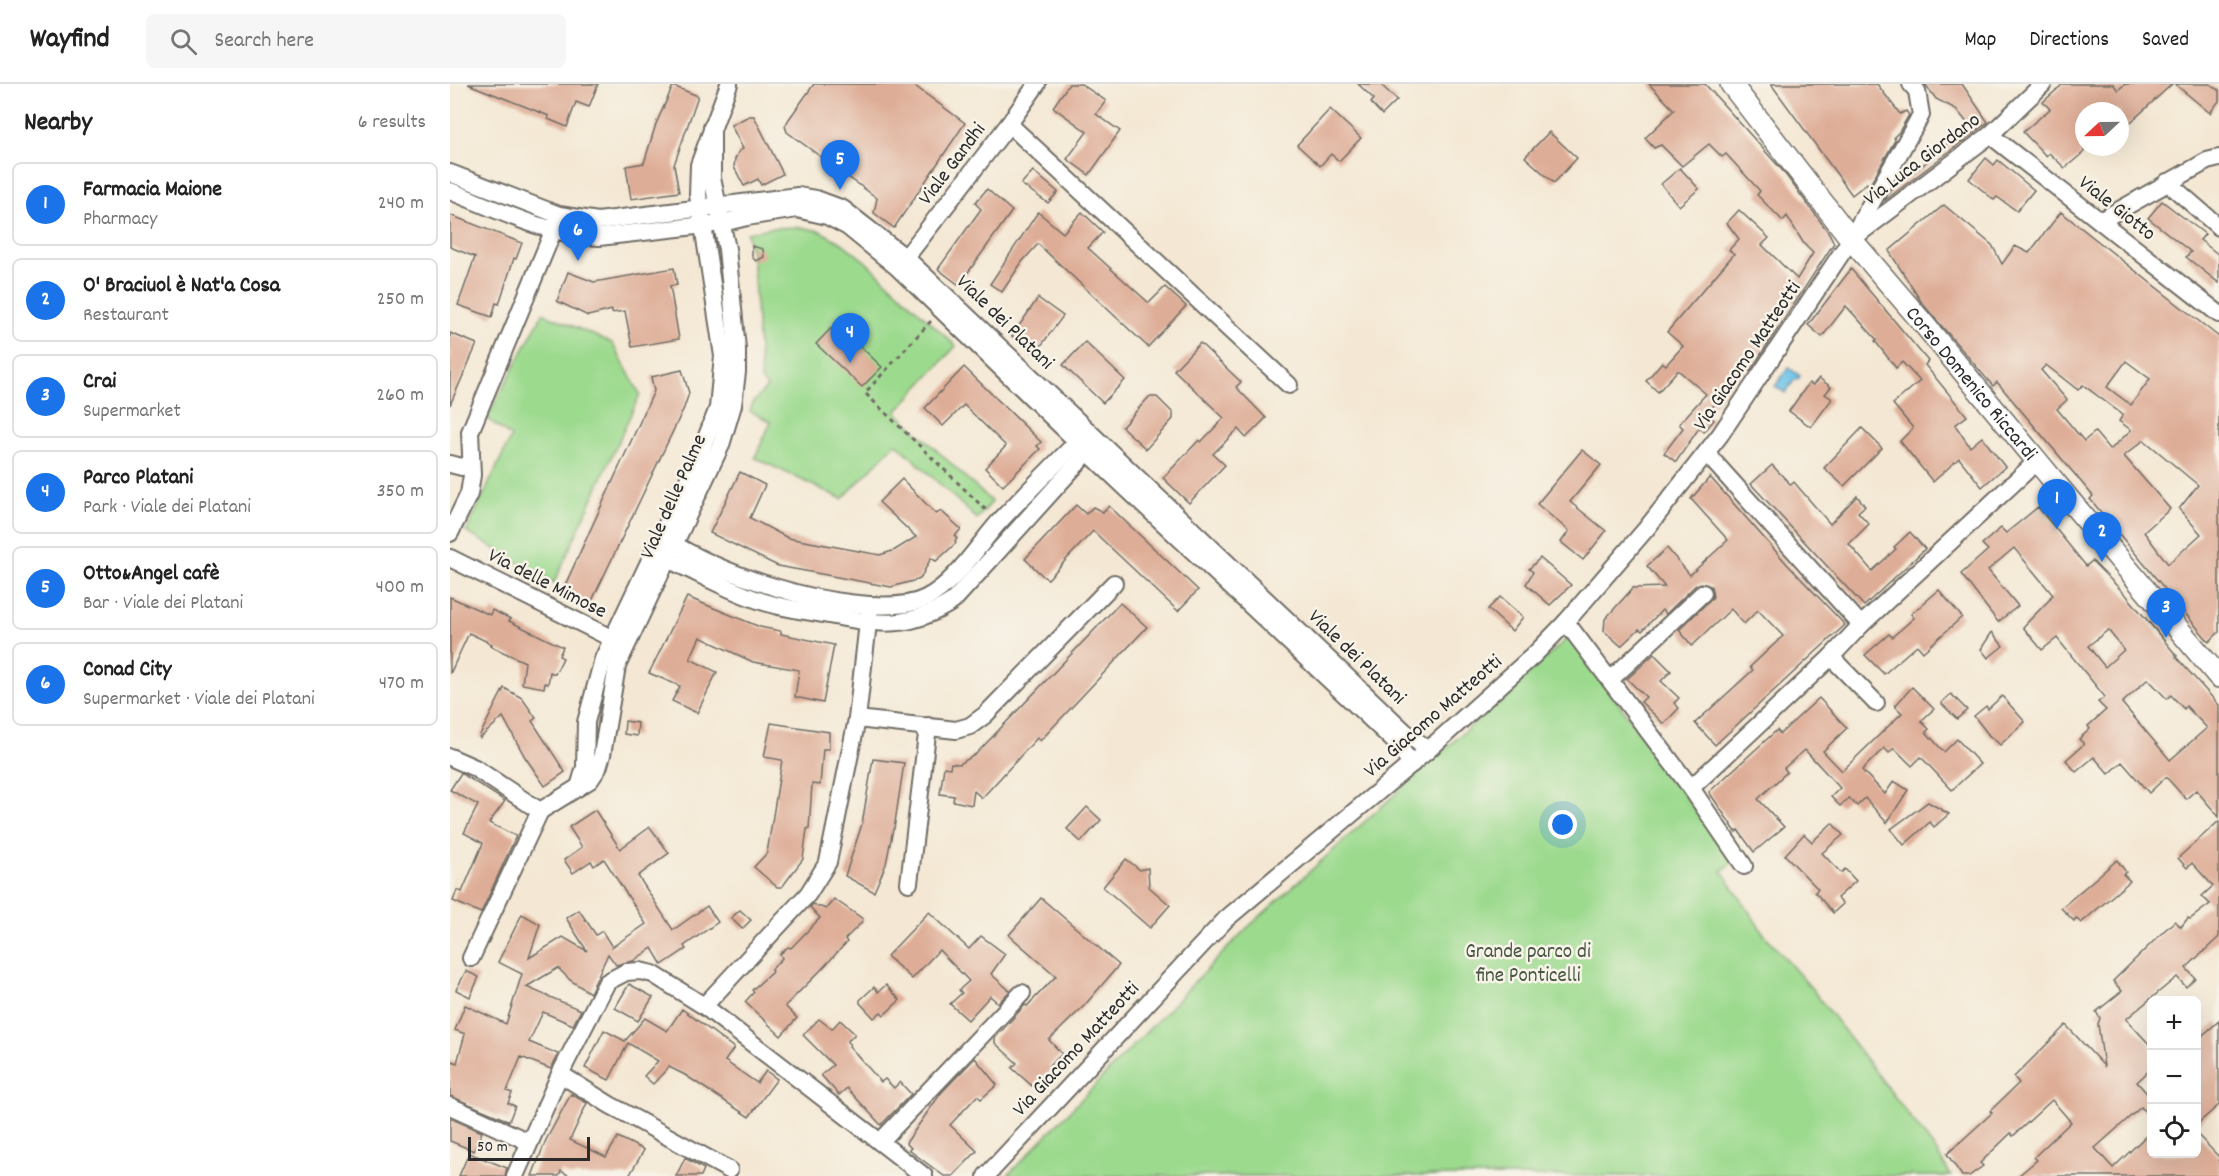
<!DOCTYPE html>
<html lang="en">
<head>
<meta charset="utf-8">
<style>
	:root { --surface:#fff; --page:#f6f6f6; --text:#222; --muted:#767676; --line:#e0e0e0; --accent:#1a73e8 }
	body { margin:0; font-family:Dekko,sans-serif; background:var(--page); color:var(--text) }
	.controls { position:absolute; right:18px; bottom:18px; display:grid; overflow:hidden; border-radius:9px; box-shadow:0 6px 24px #0002 }
	.controls button { width:54px; height:54px; display:grid; place-items:center; padding:0; border:0; border-bottom:2px solid var(--line); background:var(--surface); color:var(--text); font:30px sans-serif }
	.compass { position:absolute; left:1625px; top:18px; width:54px; height:54px; border-radius:50%; background:var(--surface); box-shadow:0 6px 24px #0002; rotate:248deg }
	.scale { position:absolute; left:18px; bottom:15px; width:122px; box-sizing:border-box; padding-left:6px; border:3px solid #2b2b2b; border-top:0; font-size:16px; line-height:21px; white-space:nowrap; color:#2b2b2b; -webkit-text-stroke:4px #f7f3e8; paint-order:stroke }
	.you { position:absolute; left:1113px; top:741px; width:21px; height:21px; margin:-15px; border:4px solid #fff; border-radius:50%; background:#1a73e8; box-shadow:0 0 0 9px #1a73e833 }
	.badge { display:grid; place-items:center; width:39px; height:39px; border-radius:50%; background:var(--accent); color:#fff; font-size:20px; font-weight:700 }
	.pin { position:absolute; translate:-50% -50px; filter:drop-shadow(0 2px 3px #0008) }
	.pin::after { content:''; position:absolute; top:32px; width:21px; height:18px; background:inherit; clip-path:polygon(0 0,100% 0,50% 100%) }
	.list { margin:0; padding:0; list-style:none }
	h2 { display:flex; justify-content:space-between; align-items:center; height:78px; margin:0; padding:0 24px; font-size:26px }
	h2 small { font-size:20px; font-weight:400; color:var(--muted) }
	.list li { display:grid; grid-template-columns:39px 1fr auto; gap:18px; align-items:center; box-sizing:border-box; height:84px; margin:0 12px 12px; padding:0 12px; border:2px solid var(--line); border-radius:9px }
	.list b { display:block; font-size:22px; white-space:nowrap }
	.list p { margin:0; font-size:20px; white-space:nowrap; color:var(--muted) }
	.list em { font-size:20px; font-style:normal; color:var(--muted) }
	.icon { flex:none; width:33px; height:33px; fill:none; stroke:currentColor; stroke-width:2; stroke-linecap:round; stroke-linejoin:round }
	.map { position:relative; flex:none; width:1769px; height:1092px; overflow:hidden }
	header { display:flex; align-items:center; gap:36px; box-sizing:border-box; height:84px; padding:0 30px; background:var(--surface); border-bottom:2px solid var(--line) }
	header strong { font-size:28px }
	nav { display:flex; gap:33px; margin-inline-start:auto; font-size:21px }
	.search { width:420px; height:54px; background:var(--page); display:flex; align-items:center; gap:15px; box-sizing:border-box; padding:0 21px; border-radius:9px; color:var(--muted); font-size:22px }
	main { display:flex }
	aside { flex:1; background:var(--surface) }
	.map>svg:first-child { display:block }
	.green { fill:#9cda8e; stroke:#64825c; stroke-width:1.5 }
	.water { fill:#6cc3e9; stroke:#4c778a; stroke-width:1.5 }
	.building { fill:#dead97; fill-rule:evenodd }
	.lines { fill:none; stroke-linecap:round; stroke-linejoin:round }
	.minor-casing { stroke:#716d66; stroke-width:20 }
	.major-casing { stroke:#716d66; stroke-width:24 }
	.path { stroke:#716d66; stroke-width:3; stroke-dasharray:4.5 4.5; stroke-linecap:butt }
	.minor { stroke:#fff; stroke-width:16 }
	.major { stroke:#fff; stroke-width:21 }
	.labels { text-anchor:middle; stroke-width:5; stroke-linejoin:round; paint-order:stroke }
	.street-label { font-size:21px; fill:#2b2b2b; stroke:#f7f3e8 }
	.park-label { font-size:21px; fill:#475744; stroke:#f7f3e8 }
</style>
</head>
<body>
<header>
<strong>Wayfind</strong>
<div class="search"><svg class="icon" aria-label="search" viewBox="0 0 24 24"><circle cx="10" cy="10" r="6"/><path d="M15 15l6 6"/></svg>Search here</div>
<nav><a>Map</a><a>Directions</a><a>Saved</a></nav>
</header>
<main>
<aside>
<h2>Nearby<small>6 results</small></h2>
<ul class="list">
<li><span class="badge">1</span><div><b>Farmacia Maione</b><p>Pharmacy</p></div><em>240 m</em></li>
<li><span class="badge">2</span><div><b>O' Braciuol è Nat'a Cosa</b><p>Restaurant</p></div><em>250 m</em></li>
<li><span class="badge">3</span><div><b>Crai</b><p>Supermarket</p></div><em>260 m</em></li>
<li><span class="badge">4</span><div><b>Parco Platani</b><p>Park · Viale dei Platani</p></div><em>350 m</em></li>
<li><span class="badge">5</span><div><b>Otto&amp;Angel cafè</b><p>Bar · Viale dei Platani</p></div><em>400 m</em></li>
<li><span class="badge">6</span><div><b>Conad City</b><p>Supermarket · Viale dei Platani</p></div><em>470 m</em></li>
</ul>
</aside>
<div class="map">
<svg width="1769" height="1092" viewBox="0 0 1769 1092">
	<rect width="100%" height="100%" fill="#f7f3e8"/>
	<filter id="ink" filterUnits="userSpaceOnUse"><feTurbulence type="fractalNoise" baseFrequency=".0167" numOctaves="2"/><feDisplacementMap in="SourceGraphic" scale="12" xChannelSelector="R" yChannelSelector="G"/><feConvolveMatrix kernelMatrix="1 2 1 2 8 2 1 2 1" color-interpolation-filters="sRGB"/></filter>
	<filter id="wash" filterUnits="userSpaceOnUse"><feTurbulence type="fractalNoise" baseFrequency=".008" numOctaves="4" result="noise"/><feDisplacementMap in="SourceGraphic" scale="24" xChannelSelector="R" yChannelSelector="G"/><feGaussianBlur stdDeviation="1.35" result="paint"/><feColorMatrix in="noise" values="0 0 0 0 0 0 0 0 0 0 0 0 0 0 0 0 0 1.4 0 .05"/><feComposite in="paint" operator="in"/></filter>
	<g filter="url(#wash)">
		<rect width="100%" height="100%" fill="#f4e8d4"/>
		<!-- green -->
		<g class="green">
			<path d="M350 143 370 147 392 159 415 177 506 262 446 328 542 418 527 435 446 359 392 415 305 374 321 338 300 327 303 319 317 303 311 296 303 181 297 149 320 144Z"/>
			<path d="M93 229 162 259 190 310 104 499 16 448 61 353 37 334Z"/>
			<path d="M1120 552 1283 778 1272 787 1314 850 1362 905 1484 1064 1501 1092H557L796 845Z"/>
		</g>
		<!-- water -->
		<path class="water" d="M1339 284 1350 292 1347 296 1345 295 1335 309 1325 302Z"/>
		<g id="blocks">
			<!-- building -->
			<g class="building">
				<path d="M18 0H148L139 23 126 18 117 43 98 35 99 32Z"/>
				<path d="M364 0H462L515 39 444 144 424 129 427 114 337 48 335 42 339 35Z"/>
				<path d="M619 0H631L656 17 646 30 670 47 639 91 617 75 637 48 603 23Z"/>
				<path d="M908 0H930L947 16 932 31 921 19 924 15Z"/>
				<path d="M1199 0H1255L1332 86 1379 149 1384 159 1300 287 1297 284 1256 330 1264 336 1254 348 1249 344 1226 378 1214 369 1233 344 1229 340 1256 310 1229 287H1227L1208 308 1196 297 1212 278 1216 281 1233 262 1217 248 1284 170 1279 166 1289 155 1277 139 1289 126 1319 154 1312 161 1347 195 1363 169 1354 160 1337 132 1333 137 1307 111 1310 107 1276 70 1272 73 1259 60 1232 82 1211 61 1204 64 1195 54 1224 26Z"/>
				<path d="M1321 0H1427L1450 30 1456 27 1459 31 1449 48 1444 53 1445 56 1419 102 1417 99 1402 111Z"/>
				<path d="M1475 0H1512L1538 38 1434 117 1454 83 1457 92 1473 81 1519 41 1506 25 1486 15Z"/>
				<path d="M1613 0H1663L1668 6 1675 0H1722L1670 48V27H1634V68L1615 84 1599 69 1596 72 1573 48 1600 25 1593 18Z"/>
				<path d="M1725 0H1760L1769 6V17L1760 29Z"/>
				<path d="M223 2 248 12 224 81 229 108 181 115 176 82 194 79 206 40Z"/>
				<path d="M880 25 911 54 889 77 881 70 870 82 847 61Z"/>
				<path d="M299 32H304L333 90 311 101 308 95 294 102 284 83 285 75 289 67 293 65 281 41Z"/>
				<path d="M1099 48 1127 74 1104 99 1075 73Z"/>
				<path d="M1536 74 1544 81 1548 76 1584 106 1567 127 1547 113 1544 116 1519 95Z"/>
				<path d="M1230 84 1249 105 1229 122 1211 100Z"/>
				<path d="M583 87 608 108 598 119 571 100Z"/>
				<path d="M537 105 562 127 509 201 488 185 531 125 525 119Z"/>
				<path d="M1712 117 1755 150 1750 156 1769 171V199L1736 173 1741 168 1698 134Z"/>
				<path d="M1494 121 1542 161 1552 180 1565 162 1579 169 1611 128 1769 253V548L1759 558 1640 415 1643 412 1547 298 1543 302 1472 219 1439 167ZM1676 277 1700 295 1681 321 1657 303ZM1596 281 1628 306 1633 301 1673 331 1669 337 1681 346 1660 366 1645 348 1634 357 1607 325 1617 316 1591 286ZM1694 356 1748 401 1729 425 1751 450 1718 480 1694 448 1720 425 1674 372Z"/>
				<path d="M588 128 613 149 632 128 653 148 638 164 699 219 715 203 736 222 698 263 588 160 572 178 552 208 540 200Z"/>
				<path d="M0 131 72 159 66 175 64 174 49 220 46 219 42 233 8 221 25 173 0 163Z"/>
				<path d="M302 162 313 165 314 173 306 177 302 173Z"/>
				<path d="M224 184 227 201 220 202 229 255 182 263 175 227 162 229V226L138 232 107 217 118 188 144 198Z"/>
				<path d="M1401 185 1478 277 1475 281 1517 332 1505 341 1520 363 1532 353 1555 383 1532 403 1509 374 1483 398 1450 357 1463 344 1443 320 1470 297 1452 278 1446 284 1425 257 1427 256 1396 222 1372 253 1358 241Z"/>
				<path d="M588 214 613 232 585 270 562 252Z"/>
				<path d="M386 239 432 283 412 303 366 260Z"/>
				<path d="M0 249 27 260 0 321Z"/>
				<path d="M635 258 675 296 653 319 613 281Z"/>
				<path d="M750 259 791 298 786 303 816 334 796 354 788 345 763 370 775 381 739 419 713 394 749 356 751 358 774 334 724 286Z"/>
				<path d="M514 283 591 358 587 362 590 365 553 402 535 384 556 362 514 321 493 342 475 324Z"/>
				<path d="M232 286 239 309 234 324 139 523 111 510 204 307 201 293Z"/>
				<path d="M1369 294 1381 303 1375 310 1382 315 1361 343 1339 327 1359 299 1363 301Z"/>
				<path d="M699 313H707L723 329V335L696 365 672 343Z"/>
				<path d="M1412 344 1432 364 1394 402 1374 384Z"/>
				<path d="M1132 366 1151 381 1120 418 1156 447 1133 476 1111 458 1119 447 1087 420Z"/>
				<path d="M1322 381 1341 401 1344 398 1380 440 1407 412 1415 422 1408 428 1419 440 1399 460 1422 487 1446 465 1444 463 1460 448 1475 465 1414 522 1301 400Z"/>
				<path d="M290 388 315 401 300 434 338 454 430 471 445 466 466 453 429 418 452 395 486 430 491 427 511 445 505 452 507 455 505 457 506 459 491 473 486 477 481 474 470 495 441 503 328 482 260 449Z"/>
				<path d="M1260 393 1337 480 1395 541 1265 661 1245 639 1303 586 1300 583 1333 552 1308 526 1294 540 1281 525 1242 562 1229 546 1263 513 1261 502 1251 499 1246 501 1216 530 1212 526 1192 547 1189 545 1171 562 1154 547 1155 535 1183 504 1215 503 1197 482 1217 464 1240 491 1278 456 1241 415Z"/>
				<path d="M626 421 636 430 643 423 653 428 659 422 748 506 728 527 643 447 598 495 594 493 575 475Z"/>
				<path d="M1588 423 1636 482 1642 477 1677 512 1727 572 1726 573 1769 621V733L1746 706 1736 715 1716 693 1699 709 1672 678 1659 690 1644 673 1626 688 1616 676 1634 660 1629 655 1640 645 1638 642 1656 626 1648 618 1655 613 1607 554 1592 566 1573 543 1601 514 1600 513 1603 511 1564 464 1538 486 1568 522 1548 538 1511 490 1538 466 1532 460 1551 444 1556 449ZM1658 546 1674 566 1655 583 1638 562ZM1698 595 1717 615 1721 611 1734 625 1736 622 1757 644 1720 676 1672 619Z"/>
				<path d="M1090 474 1121 501 1100 521 1076 500 1083 488 1079 485Z"/>
				<path d="M1489 506 1512 533 1473 568 1467 561 1434 590 1415 571 1439 550 1442 553 1464 534 1461 530Z"/>
				<path d="M0 513 40 531 42 526 61 535 59 537 113 563 109 572 113 574 105 590 100 588 98 600 95 599 94 604 72 600 75 578 40 562 42 560 19 549 0 590Z"/>
				<path d="M237 513 310 543 331 547V550L384 561 373 619 345 613 349 586 303 578 250 553 240 575 267 588 247 629 222 617 230 602 199 589Z"/>
				<path d="M1050 513 1073 533 1062 547 1038 525Z"/>
				<path d="M670 519 697 543 590 657 587 654 532 714 524 707 522 721 503 717 504 712 490 710 494 683 500 684 501 679 510 680 526 670Z"/>
				<path d="M1542 548 1553 562 1538 574 1531 565Z"/>
				<path d="M1204 570 1221 587 1211 597 1229 614 1224 619 1229 624 1214 640 1191 618 1196 613 1177 595Z"/>
				<path d="M1462 603 1484 625 1471 637 1479 645 1476 648 1494 668 1507 655 1530 680 1502 706 1471 673 1462 682 1444 664 1439 669 1434 664 1412 686 1435 710 1444 697 1458 706 1437 739 1415 714 1407 722 1399 714 1390 722 1381 713 1390 704 1355 666 1334 684 1337 688 1308 715 1334 743 1304 768 1288 746 1286 748 1259 708 1327 646 1330 650 1369 614 1397 644 1373 667 1392 687 1452 629 1445 622Z"/>
				<path d="M54 604 72 614 86 634 82 637 115 688 95 702 75 673 53 633 30 654 29 653Z"/>
				<path d="M1501 610 1517 626 1507 635 1491 619Z"/>
				<path d="M1552 612 1575 638 1550 661 1542 653 1541 654 1524 632 1536 622 1538 625Z"/>
				<path d="M175 637 188 639 187 652 174 650Z"/>
				<path d="M321 639 379 648V665H373L370 701 362 700 359 745H357L353 775 332 803H327L304 783 317 769 332 676 314 673Z"/>
				<path d="M423 675 454 679 444 745H443L436 780 424 808 395 792 412 740Z"/>
				<path d="M11 689 55 717 39 739 66 752 31 829 3 817 7 806 12 808 33 759 14 749 28 721 0 706Z"/>
				<path d="M1478 718 1499 730 1484 743 1480 738 1454 761 1441 745Z"/>
				<path d="M637 723 651 736 631 758 617 745Z"/>
				<path d="M145 726 170 765 200 743 219 769 188 792 223 846 257 822 268 838 234 862 236 865 212 881 202 864 183 877 166 881 158 870 140 909 120 896 108 884 76 903 131 926 123 941 93 928 79 958 108 970 101 985 71 973 57 1007 62 1009 58 1019 65 1022 59 1037 0 1012V976L7 979 15 950 5 946 15 921 56 940 72 890 48 878 72 830 90 840 79 874 113 853 137 867 116 834 129 826 146 851 152 847 162 863 196 840 154 775 144 782 141 777 123 789 114 776 132 763 119 743Z"/>
				<path d="M1769 737V853L1736 884 1745 894 1736 903 1727 893 1676 935 1701 962V985L1687 998 1701 1014V1034L1691 1023 1645 1064 1663 1084 1701 1047V1070H1746V1049L1769 1073V1092H1568L1587 1076 1584 1073 1621 1038 1602 1016 1563 1052 1561 1049 1530 1079 1533 1082 1519 1092H1512L1497 1070 1542 1029 1540 1027 1569 999 1564 993 1616 941 1654 982 1648 940 1650 934 1646 928 1672 907 1663 897 1716 845 1725 837 1731 843 1738 834 1740 835 1760 820 1752 812 1763 802 1742 779 1737 784 1728 774Z"/>
				<path d="M1382 739 1393 751 1372 769 1391 789 1395 785 1406 797 1387 814 1393 820 1383 829 1365 808 1368 805 1335 771 1354 750 1362 758Z"/>
				<path d="M676 775 690 786 698 784 699 803 720 821 700 844 653 803Z"/>
				<path d="M1667 776 1676 788 1673 790 1680 797 1631 839 1626 834 1624 837 1611 824Z"/>
				<path d="M591 814 669 881 634 922 599 956 612 970 599 982 602 986 582 1002 562 984 567 979 545 959V954L575 921 577 922 606 892 559 851Z"/>
				<path d="M384 815 413 835 411 839 395 855 397 858 370 887 335 922 347 934 331 952 295 918 304 908 302 906 322 888 321 886 332 874 330 870 338 863 341 864 370 834 360 823 363 820 376 825Z"/>
				<path d="M290 826 301 836 292 845 281 834Z"/>
				<path d="M479 828 519 865 531 852 555 870 541 890 560 907 548 919 540 912 518 936 500 920 512 909 509 906 519 897 489 866 462 895 437 872Z"/>
				<path d="M16 887 29 893 20 913 6 906Z"/>
				<path d="M179 900 203 913 188 937 165 924Z"/>
				<path d="M436 901 450 916 434 931 431 928 424 934 410 919V916L424 903 428 908Z"/>
				<path d="M232 925 284 964 275 977 307 999 316 987 327 995 299 1033 235 991 219 983 203 1000 194 992 208 977 178 959 159 996 135 984 154 946 175 957 195 934 217 947Z"/>
				<path d="M369 935 382 945 390 936 405 950 397 958 400 960 399 962 431 998 435 995 444 1004 450 998 461 1010 431 1041 397 1004 389 1011 371 991 383 981 353 951Z"/>
				<path d="M1769 937V1021L1746 1041V957Z"/>
				<path d="M525 974 547 1001 531 1015 527 1012 500 1041 527 1067 503 1092H494L459 1066 461 1064 456 1059 491 1009Z"/>
				<path d="M121 1010 137 1019 120 1056 156 1073 168 1053 194 1066 179 1092H120L111 1087 109 1092H82L96 1056Z"/>
				<path d="M0 1034 32 1048 24 1067 0 1057Z"/>
				<path d="M19 1069 57 1084 55 1092H9Z"/>
				<path d="M235 1074 254 1085 251 1092H226Z"/>
			</g>
		</g>
	</g>
	<g filter="url(#ink)">
		<use href="#blocks" fill-opacity="0" stroke="#716d66" stroke-width="1.5"/>
		<g class="lines">
			<defs>
				<g id="minor">
					<path d="M559 40 839 301"/>
					<path d="M1540 51 1769 230"/>
					<path d="M0 89 109 131 148 137 348 112 366 115 393 125 456 174 954 647 978 666"/>
					<path d="M1717 98 1769 143"/>
					<path d="M0 107C48 126 97 151 149 153L272 139 297 133 347 125 377 132 398 143 447 183 637 367 944 657 962 680"/>
					<path d="M1650 137 1757 77 1769 74"/>
					<path d="M1407 151 1540 51 1593 0"/>
					<path d="M450 181 559 40 587 0"/>
					<path d="M1256 369 1411 541"/>
					<path d="M0 380 12 383 21 379"/>
					<path d="M0 449 19 410 22 391 20 348 107 138"/>
					<path d="M215 455C249 476 290 493 328 504 363 515 443 531 476 514 504 500 527 463 548 439 576 409 605 380 634 351"/>
					<path d="M210 472C248 488 285 511 325 521 344 526 364 528 384 532 432 541 460 545 503 517L644 361"/>
					<path d="M0 474 169 558"/>
					<path d="M420 521 407 635 378 778 358 810 254 922 474 1092"/>
					<path d="M1116 538 1241 704 1294 782"/>
					<path d="M1381 573 1426 619"/>
					<path d="M1160 596 1253 509"/>
					<path d="M407 635 506 646 520 642 535 631 664 499"/>
					<path d="M0 673 25 684 90 727"/>
					<path d="M129 703 135 683 136 638 153 575 248 375 268 324 273 272 253 141 248 111 249 81 279 0"/>
					<path d="M1241 704 1381 573 1411 541 1587 377"/>
					<path d="M90 727 140 696 148 684 152 671 167 582 271 361 283 321 287 288V265L277 165 262 94V43"/>
					<path d="M459 799 478 642"/>
					<path d="M21 874 90 727"/>
					<path d="M110 990 160 1021 279 1086"/>
					<path d="M0 1022 79 1058"/>
					<path d="M430 1058 572 909"/>
					<path d="M65 1092 110 990 157 898 176 888 190 887 203 890 254 922"/>
					<path d="M536 1092 776 835 978 666 1085 570 1116 538 1196 445 1270 351 1401 155 1471 31 1467 7 1461 0"/>
				</g>
				<g id="major">
					<path id="s1" d="M1281 0 1401 155 1472 238 1622 419 1769 593"/>
				</g>
			</defs>
			<!-- minor casing -->
			<use href="#minor" class="minor-casing"/>
			<!-- major casing -->
			<use href="#major" class="major-casing"/>
			<!-- path -->
			<path class="path" d="M481 237 415 309 538 428"/>
			<!-- minor -->
			<use href="#minor" class="minor"/>
			<!-- major -->
			<use href="#major" class="major"/>
		</g>
	</g>
	<g class="labels">
		<!-- street labels -->
		<g class="street-label">
			<text transform="translate(1471 74) rotate(-37)" y="7">Via Luca Giordano</text>
			<text transform="translate(501 79) rotate(-53)" y="7">Viale Gandhi</text>
			<text transform="translate(1668 123) rotate(38)" y="7">Viale Giotto</text>
			<text transform="translate(556 237) rotate(44)" y="7">Viale dei Platani</text>
			<text transform="translate(1296 271) rotate(-56)" y="7">Via Giacomo Matteotti</text>
			<text dy="7" stroke="none"><textPath href="#s1" startOffset="384">Corso Domenico Riccardi</textPath></text>
			<text transform="translate(222 412) rotate(-66)" y="7">Viale delle Palme</text>
			<text transform="translate(98 498) rotate(27)" y="7">Via delle Mimose</text>
			<text transform="translate(908 572) rotate(44)" y="7">Viale dei Platani</text>
			<text transform="translate(982 631) rotate(-41)" y="7">Via Giacomo Matteotti</text>
			<text transform="translate(625 964) rotate(-47)" y="7">Via Giacomo Matteotti</text>
		</g>
		<!-- park labels -->
		<g class="park-label">
			<text x="1078" y="873">Grande parco di<tspan x="1078" dy="24">fine Ponticelli</tspan></text>
		</g>
	</g>
</svg>
<div class="controls">
<button>+</button>
<button>−</button>
<button><svg class="icon" aria-label="locate" viewBox="0 0 24 24"><circle cx="12" cy="12" r="6"/><path d="M12 2v4M12 18v4M2 12h4M18 12h4"/></svg></button>
</div>
<svg class="compass" viewBox="-18 -18 36 36"><path d="M0-13l5 13h-10z" fill="#e53935"/><path d="M0 13l5-13h-10z" fill="#767676"/></svg>
<div class="scale">50 m</div>
<div class="you"></div>
<div class="pin badge" style="left:1607px;top:445px">1</div>
<div class="pin badge" style="left:1652px;top:478px">2</div>
<div class="pin badge" style="left:1716px;top:554px">3</div>
<div class="pin badge" style="left:400px;top:279px">4</div>
<div class="pin badge" style="left:390px;top:106px">5</div>
<div class="pin badge" style="left:128px;top:177px">6</div>
</div>
</main>
</body>
</html>
